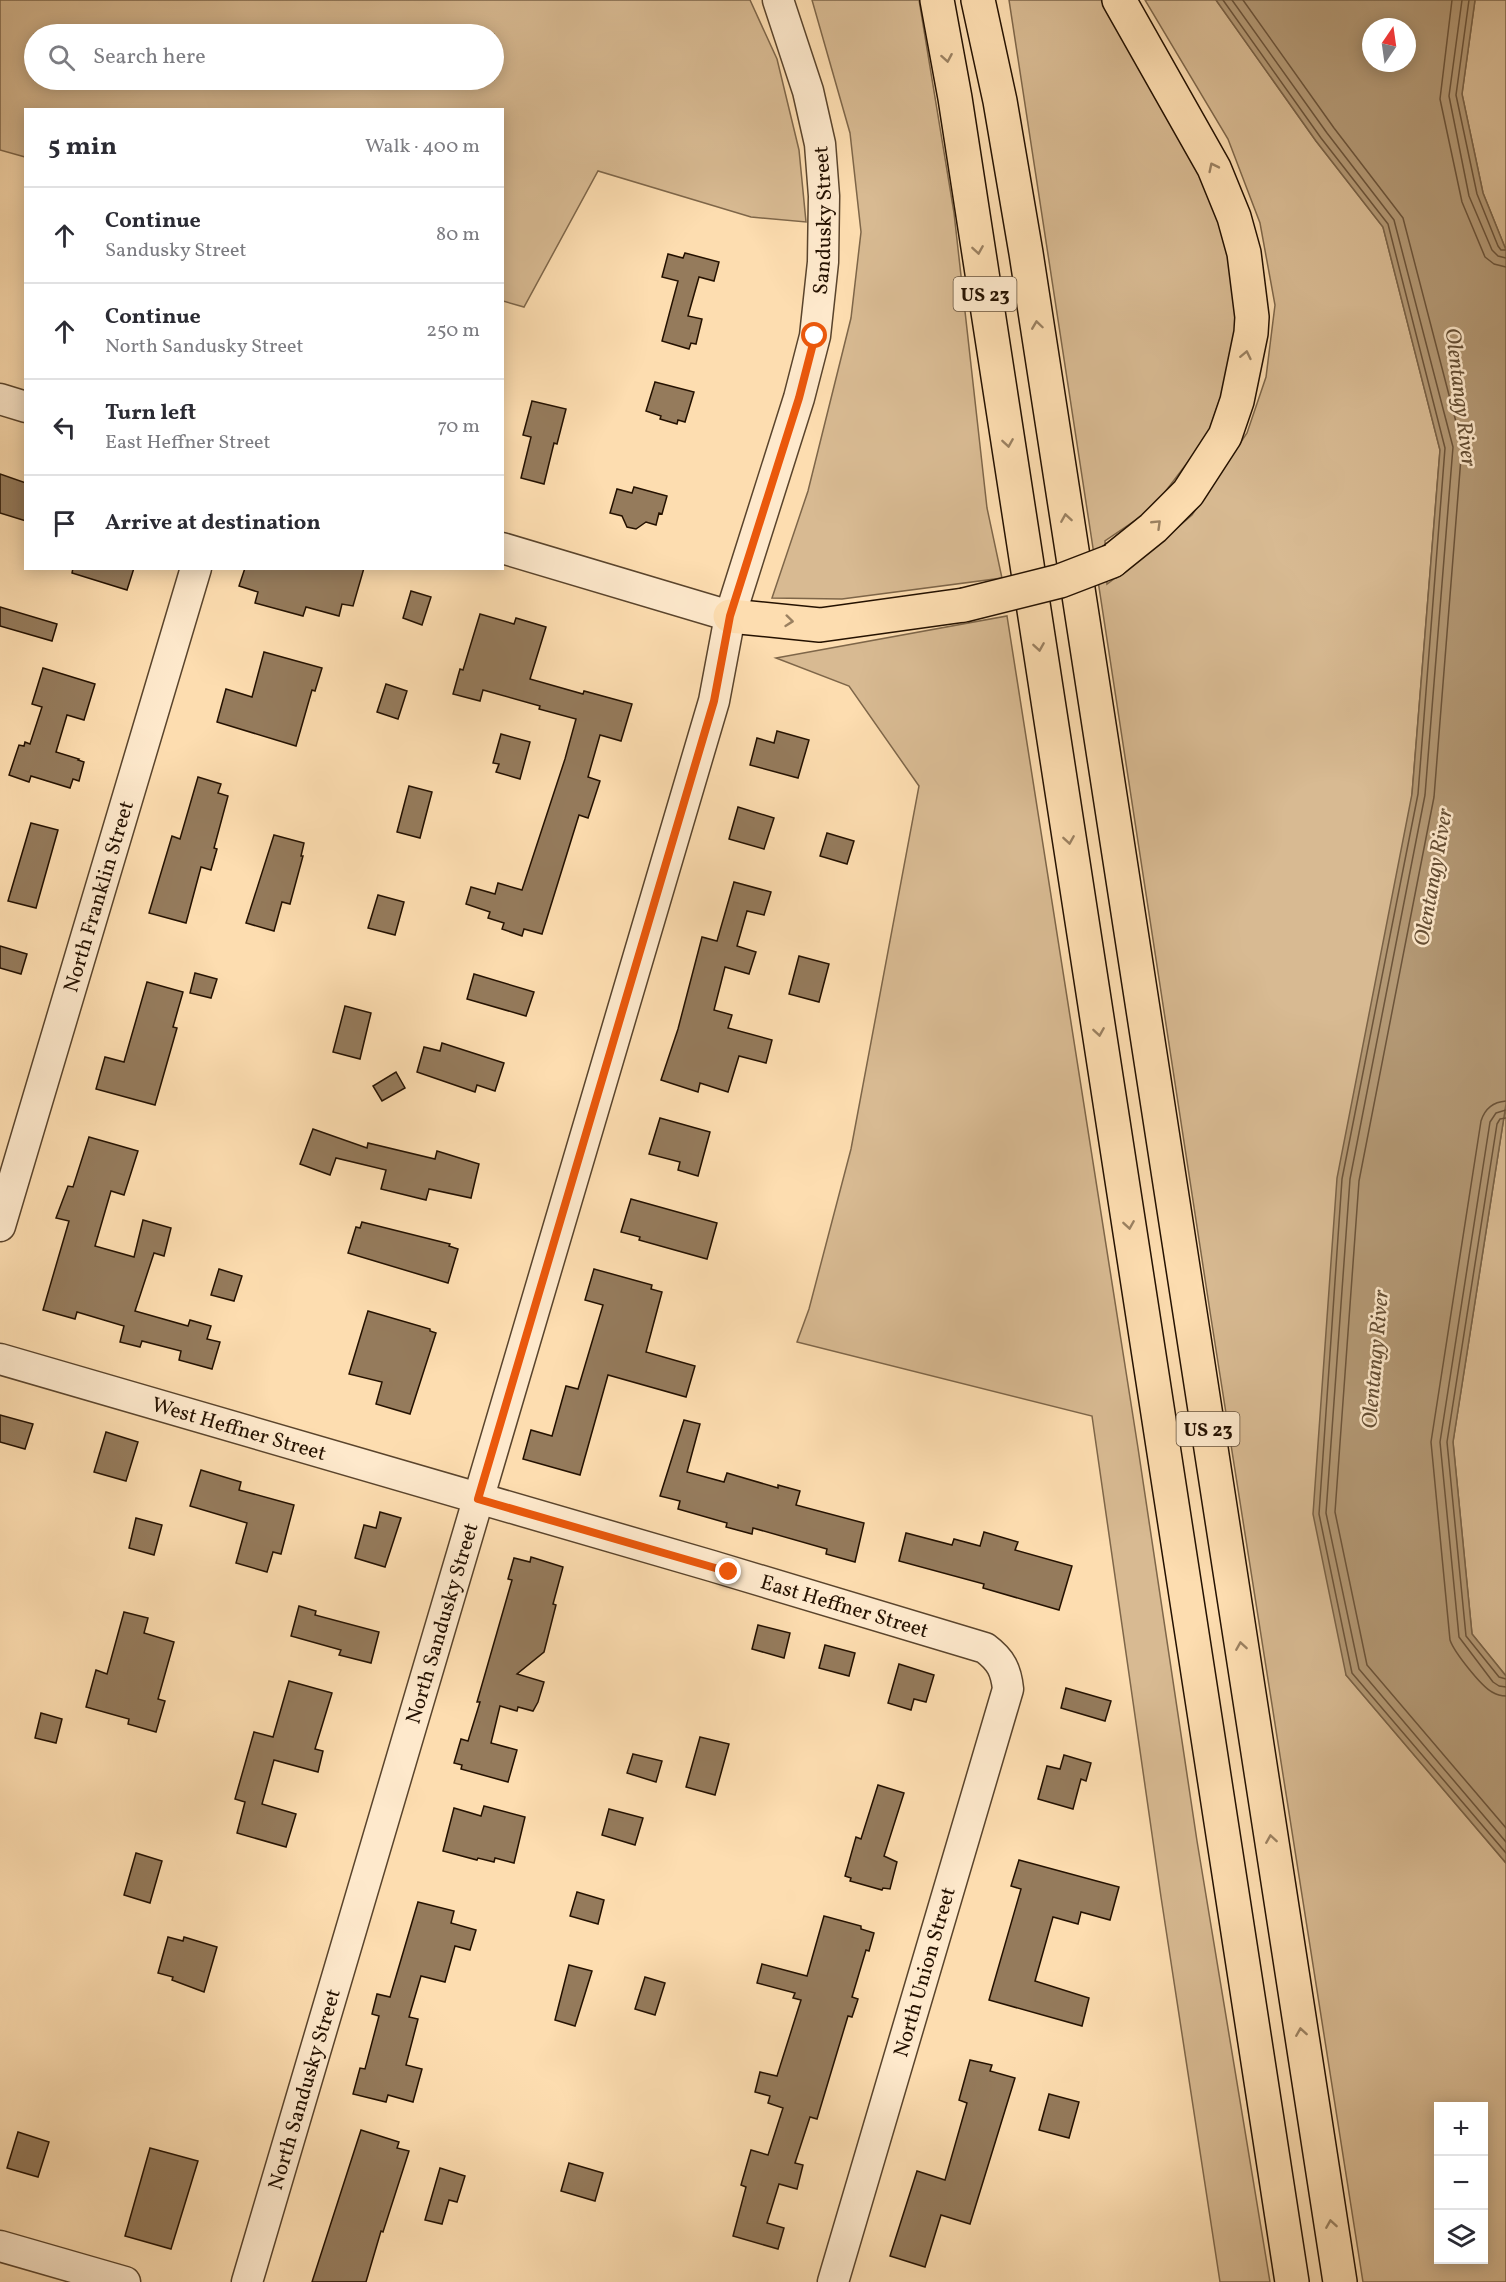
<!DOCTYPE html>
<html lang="en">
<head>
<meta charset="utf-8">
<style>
	:root { --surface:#fff; --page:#f7f7f7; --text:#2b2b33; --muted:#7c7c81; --line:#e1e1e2 }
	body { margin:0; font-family:Vollkorn,serif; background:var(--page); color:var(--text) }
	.controls { position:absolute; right:18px; bottom:18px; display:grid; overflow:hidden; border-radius:0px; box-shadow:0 3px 15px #0003 }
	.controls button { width:54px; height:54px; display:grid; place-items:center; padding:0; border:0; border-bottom:2px solid var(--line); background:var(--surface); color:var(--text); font:30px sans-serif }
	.compass { position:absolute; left:1362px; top:18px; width:54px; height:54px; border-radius:50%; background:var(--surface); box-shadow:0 3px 15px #0003; rotate:13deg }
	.stop { position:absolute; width:18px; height:18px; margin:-14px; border:4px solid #ea580c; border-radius:50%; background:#fff }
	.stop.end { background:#ea580c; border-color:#fff; box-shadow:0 2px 6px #0008 }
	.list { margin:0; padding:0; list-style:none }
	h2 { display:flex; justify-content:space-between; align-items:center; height:78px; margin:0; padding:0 24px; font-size:26px }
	h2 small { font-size:20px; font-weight:400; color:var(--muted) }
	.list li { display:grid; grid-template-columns:39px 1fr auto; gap:18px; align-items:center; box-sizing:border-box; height:96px; padding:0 24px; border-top:2px solid var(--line) }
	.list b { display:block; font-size:22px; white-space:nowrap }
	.list p { margin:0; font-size:20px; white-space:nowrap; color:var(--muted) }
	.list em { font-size:20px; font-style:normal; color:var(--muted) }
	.icon { flex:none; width:33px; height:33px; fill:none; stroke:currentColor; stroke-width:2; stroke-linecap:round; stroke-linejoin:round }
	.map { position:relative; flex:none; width:1506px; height:2282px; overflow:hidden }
	.search { position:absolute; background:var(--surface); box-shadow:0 3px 15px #0003; left:24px; top:24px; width:480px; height:66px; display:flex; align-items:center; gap:15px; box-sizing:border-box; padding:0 21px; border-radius:33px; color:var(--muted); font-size:22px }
	.panel { position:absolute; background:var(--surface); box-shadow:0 3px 15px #0003; left:24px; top:108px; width:480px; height:462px; border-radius:0px }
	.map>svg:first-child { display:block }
	.green { fill:#d8ba92; stroke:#7e6649; stroke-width:1.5; fill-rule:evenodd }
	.water { fill:#b39874; stroke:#7a6246; stroke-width:1.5; fill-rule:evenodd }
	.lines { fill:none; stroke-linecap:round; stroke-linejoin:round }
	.shore { stroke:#6c543a; stroke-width:1.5 }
	.building { fill:#957b5c; stroke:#241100; stroke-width:1.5 }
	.minor-casing { stroke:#5a442c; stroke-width:33 }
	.highway-casing { stroke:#241100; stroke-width:36 }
	.minor { stroke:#fee9cc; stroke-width:30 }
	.highway { stroke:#fdddb0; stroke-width:33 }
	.highway-bridge-casing { stroke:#241100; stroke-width:36; stroke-linecap:butt }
	.highway-bridge { stroke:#fdddb0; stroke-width:33 }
	.oneway { stroke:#9b8161 }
	.route { stroke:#ea580c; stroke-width:8 }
	.labels { text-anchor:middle; stroke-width:5; stroke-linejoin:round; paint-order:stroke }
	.shield { fill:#fee9cc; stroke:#65523d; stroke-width:1.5 }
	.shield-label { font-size:20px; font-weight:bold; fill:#241100 }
	.street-label { font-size:21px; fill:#241100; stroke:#fee9cc }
	.water-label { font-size:22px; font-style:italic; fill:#644e34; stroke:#fee9cc }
</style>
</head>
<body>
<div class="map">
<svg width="1506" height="2282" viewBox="0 0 1506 2282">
	<rect width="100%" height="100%" fill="#fdddb0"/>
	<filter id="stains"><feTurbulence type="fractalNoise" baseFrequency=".00333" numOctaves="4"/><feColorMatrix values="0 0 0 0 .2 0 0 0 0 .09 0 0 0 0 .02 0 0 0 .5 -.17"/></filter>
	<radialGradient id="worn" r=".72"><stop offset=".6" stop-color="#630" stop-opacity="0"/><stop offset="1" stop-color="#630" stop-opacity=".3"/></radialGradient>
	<!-- green -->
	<g class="green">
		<path d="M0 0H750L777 59 799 150 806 222 751 217 598 171 524 307 503 301 502 110H26L25 157 0 150ZM34 34H494V80H34Z"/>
		<path d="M812 0H919L954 213 987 508 1002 578 842 599 772 598 808 491 851 318 861 232 850 133Z"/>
		<path d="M1009 0H1101L1204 173 1223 228 1239 304 1227 378 1207 437 1152 509 1105 541 1107 584 1142 558 1192 515 1247 433 1266 377 1275 305 1260 223 1228 139 1145 0H1216L1316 141 1383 227 1440 450 1412 794 1346 1675 1506 1863V2282H1363L1211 1318ZM1438 2106H1484V2260H1438Z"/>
		<path d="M1475 0H1506V250L1483 193 1462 94Z"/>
		<path d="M1007 616 1138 1448 1197 1841 1270 2282H1220L1161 1897 1092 1416 797 1342 809 1309 851 1149 919 786 849 686 776 658Z"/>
		<path d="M1506 1104V1676L1472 1634 1453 1442Z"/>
	</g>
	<!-- water -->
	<path class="water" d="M1216 0H1475L1462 94 1483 193 1506 250V1104L1453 1442 1472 1634 1506 1676V1863L1346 1675 1313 1514 1337 1178 1412 794 1440 450 1383 227 1316 141ZM1371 27H1407V63H1371Z"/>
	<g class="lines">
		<!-- shore -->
		<g class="shore">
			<path d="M1223 0 1321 138 1388 224 1445 448 1418 794 1342 1179 1319 1514 1352 1673 1506 1853"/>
			<path d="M1232 0 1327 133 1394 220 1453 447 1425 795 1350 1179 1326 1513 1359 1669 1506 1842"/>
			<path d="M1243 0 1334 128 1403 218 1462 445 1434 797 1359 1181 1335 1512 1367 1665 1506 1828"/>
			<path d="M1452 0 1440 99 1462 202 1485 257 1494 264 1506 267"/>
			<path d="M1462 0 1449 96 1469 196 1492 250 1498 256 1506 258"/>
			<path d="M1469 0 1456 95 1477 194 1498 246 1501 250H1506"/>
			<path d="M1506 1101C1493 1102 1485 1108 1481 1121L1431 1442 1450 1640C1454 1652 1481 1686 1492 1692 1497 1695 1501 1696 1506 1696"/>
			<path d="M1506 1110 1496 1113 1490 1122 1440 1442 1459 1637 1493 1682 1499 1686 1506 1687"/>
			<path d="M1506 1118 1500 1119 1497 1124 1447 1442 1466 1636 1499 1677 1506 1679"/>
		</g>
	</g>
	<!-- building -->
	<g class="building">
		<path d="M685 253 719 262 714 281 699 277 688 316 702 319 696 344 691 343 689 349 662 341 678 281 662 277 668 254 683 258Z"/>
		<path d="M655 382 694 392 685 422 678 420 677 424 660 419 661 416 646 411Z"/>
		<path d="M532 401 566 409 557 444 554 443 544 484 521 478 531 437 523 435Z"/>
		<path d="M0 474 26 483V521L0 513Z"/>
		<path d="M634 487 667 496 662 514 659 513 656 525 646 522 636 529 627 527 622 516 610 513 617 489 632 493Z"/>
		<path d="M73 568H134L127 590 72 573Z"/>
		<path d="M245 568H364L353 606 342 604 339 616 306 607 303 616 255 603 258 592 239 586Z"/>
		<path d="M411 591 431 597 422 625 403 618Z"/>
		<path d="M0 607 57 624 52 641 0 626Z"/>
		<path d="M480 614 514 624 516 618 546 627 530 679 583 694 584 691 632 704 621 741 600 735 588 777 600 781 588 818 579 815 542 934 524 929 522 936 502 929 504 923 488 918 490 912 466 904 471 887 495 894 498 883 522 890 565 759 576 719 539 709 540 706 483 690 480 701 453 694 460 669 463 670Z"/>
		<path d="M264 652 322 668 315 691 312 690 296 746 217 722 226 689 252 697Z"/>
		<path d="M43 668 95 684 84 720 67 715 56 752 79 759 78 760 84 762 79 781 73 779 70 788 31 776 29 782 9 775 19 745 24 746 25 742 30 744 42 707 32 704Z"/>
		<path d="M386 684 407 691 398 719 377 712Z"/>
		<path d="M777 731 809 740 798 778 750 765 757 738 774 743Z"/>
		<path d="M501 734 530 742 520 779 496 772 499 764 493 763Z"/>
		<path d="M198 777 221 784 218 793 228 796 214 848 217 849 211 870 201 867 186 923 149 913 172 836 180 839Z"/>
		<path d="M409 786 432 792 420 838 397 832Z"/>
		<path d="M738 807 774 818 764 849 729 839Z"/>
		<path d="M31 823 58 830 36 908 8 901Z"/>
		<path d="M827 833 854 841 847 864 820 856Z"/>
		<path d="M274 835 304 843 301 856H303L290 904 282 902 274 931 246 923Z"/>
		<path d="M734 882 771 892 764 915 747 911 737 946 756 952 749 974 725 967 714 1010 732 1015 728 1028 772 1040 766 1063 739 1056 728 1092 700 1083 698 1092 661 1080 678 1029 702 937 717 941Z"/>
		<path d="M378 895 404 902 395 935 368 928Z"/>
		<path d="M0 946 27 954 21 974 0 968Z"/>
		<path d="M799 956 829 964 819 1002 789 994Z"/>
		<path d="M195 973 217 979 211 998 190 993Z"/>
		<path d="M474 974 534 992 526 1016 467 999Z"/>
		<path d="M147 982 183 992 173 1027 177 1028 155 1105 96 1089 105 1057 124 1062Z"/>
		<path d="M345 1006 371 1013 360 1059 333 1052Z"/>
		<path d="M442 1043 504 1063 495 1091 477 1085 475 1092 417 1072 424 1047 440 1051Z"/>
		<path d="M396 1072 405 1088 382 1101 373 1086Z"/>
		<path d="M660 1118 710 1132 698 1176 678 1170 680 1162 649 1154Z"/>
		<path d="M313 1129 367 1148 368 1143 435 1159 437 1151 479 1164 471 1198 429 1189 426 1200 381 1189 386 1170 336 1158 330 1175 300 1164Z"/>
		<path d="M89 1137 138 1151 124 1195 111 1191 95 1246 134 1257 143 1220 171 1228 164 1256 154 1253 135 1311 188 1326 190 1320 211 1326 207 1339 220 1342 212 1369 179 1360 181 1351 142 1341 140 1347 120 1342 124 1326 77 1312 75 1319 43 1310 69 1221 56 1218 68 1186 73 1187Z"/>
		<path d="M631 1199 717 1223 707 1259 639 1240 640 1237 621 1232Z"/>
		<path d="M362 1222 450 1244 449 1246 458 1249 448 1283 348 1253 356 1227 360 1228Z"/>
		<path d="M219 1269 242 1276 234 1301 211 1295Z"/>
		<path d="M594 1269 652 1285 651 1289 662 1292 646 1352 695 1366 686 1397 608 1375 580 1475 523 1459 531 1430 552 1436 566 1386 578 1389 603 1305 585 1300Z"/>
		<path d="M368 1311 430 1329V1331L436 1333 410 1414 376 1404 382 1382 349 1374Z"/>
		<path d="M0 1415 33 1424 25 1449 0 1442Z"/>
		<path d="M684 1420 700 1424 687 1472 724 1482 727 1473 778 1488V1485L800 1491 796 1505 864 1523 855 1562 826 1554 827 1549 753 1528 752 1534 726 1527 727 1523 678 1509 680 1501 660 1496Z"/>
		<path d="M106 1432 138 1442 126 1481 94 1472Z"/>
		<path d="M201 1470 241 1482 239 1490 294 1505 281 1554 273 1552 267 1572 236 1563 247 1523 190 1506Z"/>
		<path d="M380 1512 401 1518 385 1567 355 1558 364 1525 376 1528Z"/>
		<path d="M136 1518 162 1525 154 1555 129 1548Z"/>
		<path d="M984 1532 1018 1542 1015 1550 1072 1566 1059 1610 983 1588 984 1584 899 1561 906 1533 952 1545 954 1539 980 1546Z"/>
		<path d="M531 1557 563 1567 553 1604 556 1605 544 1652 517 1674 544 1682 538 1702 533 1711 518 1707 517 1711 500 1706 491 1743 517 1750 508 1782 461 1769 462 1765 454 1763 461 1739 468 1741 480 1702H477L512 1580 508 1579 514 1558 530 1562Z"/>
		<path d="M299 1606 316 1611 315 1615 379 1632 371 1663 339 1655 341 1650 291 1636Z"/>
		<path d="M124 1612 148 1618 144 1633 174 1642 158 1699 165 1701 156 1732 128 1724 129 1719 86 1707 96 1670 107 1674Z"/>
		<path d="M758 1625 790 1633 784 1658 752 1649Z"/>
		<path d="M825 1645 855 1653 849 1676 819 1668Z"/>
		<path d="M899 1664 934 1675 926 1702 914 1699 911 1710 888 1703Z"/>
		<path d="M289 1681 332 1693 315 1749 323 1751 318 1772 274 1760 262 1804 296 1814 286 1847 237 1833 245 1802 235 1799 254 1732 273 1737Z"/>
		<path d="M1066 1688 1111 1701 1105 1721 1061 1708Z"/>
		<path d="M41 1713 62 1719 56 1743 35 1738Z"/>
		<path d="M700 1737 729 1744 715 1795 686 1787Z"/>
		<path d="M633 1754 662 1761 656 1782 627 1773Z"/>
		<path d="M1064 1755 1091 1763 1086 1781 1081 1779 1073 1809 1038 1799 1047 1766 1060 1769Z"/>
		<path d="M878 1785 904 1793 884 1856 897 1862 890 1889 883 1888 882 1890 850 1881 851 1878 845 1876 856 1837 861 1839Z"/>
		<path d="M484 1806 525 1817 514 1863 495 1858 494 1862 478 1858 477 1860 443 1851 454 1808 481 1816Z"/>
		<path d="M609 1809 643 1818 635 1845 602 1835Z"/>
		<path d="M136 1853 162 1861 150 1903 124 1895Z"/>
		<path d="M1019 1860 1119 1887 1110 1920 1081 1912 1078 1924 1053 1917 1035 1981 1089 1998 1082 2026 989 2000 1021 1889 1011 1886Z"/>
		<path d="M577 1892 604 1900 598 1924 570 1916Z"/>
		<path d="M418 1902 454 1911 451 1923 476 1930 470 1950 455 1946 445 1982 421 1976 409 2017 418 2019 406 2065 422 2069 413 2102 388 2095 386 2102 353 2094 360 2068 365 2069 379 2016 372 2014 377 1994 390 1997Z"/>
		<path d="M824 1916 861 1926V1929L874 1933 869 1951 866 1950 852 1997 858 1999 852 2017 848 2016 817 2119 810 2117 795 2163 803 2165 797 2189 779 2184 767 2223 784 2228 778 2249 733 2236 746 2187 741 2185 751 2150 768 2155 783 2108 768 2103 770 2096 755 2092 760 2072 777 2076 801 2000 793 1998 795 1993 757 1983 762 1964 807 1976Z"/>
		<path d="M168 1937 183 1941 184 1937 217 1947 204 1992 172 1980 173 1977 158 1973Z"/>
		<path d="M569 1965 592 1971 575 2026 555 2020Z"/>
		<path d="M645 1977 665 1983 655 2015 635 2009Z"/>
		<path d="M970 2060 992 2065 990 2071 1015 2078 970 2224 941 2215 925 2267 890 2256 917 2171 945 2180 967 2103 959 2100Z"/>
		<path d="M1049 2094 1079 2102 1069 2138 1039 2130Z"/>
		<path d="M361 2130 399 2142 397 2148 409 2151 383 2232 381 2231 366 2282H312Z"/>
		<path d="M18 2132 49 2142 38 2177 7 2168Z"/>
		<path d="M150 2148 198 2161 171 2249 125 2236Z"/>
		<path d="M569 2163 603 2173 595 2201 561 2191Z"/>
		<path d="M440 2168 465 2176 457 2202 449 2200 442 2224 425 2220Z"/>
	</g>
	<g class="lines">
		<defs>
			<g id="minor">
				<path d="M0 399 26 407"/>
				<path d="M502 548 730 616"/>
				<path id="s1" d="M0 1226 196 568"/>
				<path id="s2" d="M0 1359 712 1566 985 1648C1001 1660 1006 1670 1008 1689L833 2282"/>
				<path d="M0 2246 125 2282"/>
				<path id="s3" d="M247 2282 714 701 730 616 799 398 815 336 823 262 824 196 820 144 808 91 778 0"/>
			</g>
			<g id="highway">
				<path d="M937 0 955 98 1292 2282"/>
				<path d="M978 0 1000 101 1026 253 1340 2282"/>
				<path d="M1112 561 1153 528 1188 493 1225 436 1237 401 1251 333 1252 317 1244 253 1234 217 1214 168 1119 0"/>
				<path d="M730 616 820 625 964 605"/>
			</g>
		</defs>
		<!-- minor casing -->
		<use href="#minor" class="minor-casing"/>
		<!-- highway casing -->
		<use href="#highway" class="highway-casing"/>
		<!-- minor -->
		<use href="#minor" class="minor"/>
		<!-- highway -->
		<use href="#highway" class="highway"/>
		<defs>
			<path id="highway-bridge" d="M964 605 1060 581 1112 561"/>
		</defs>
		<!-- highway-bridge casing -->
		<use href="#highway-bridge" class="highway-bridge-casing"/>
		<!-- highway-bridge -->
		<use href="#highway-bridge" class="highway-bridge"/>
	</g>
	<!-- one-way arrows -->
	<defs><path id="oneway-chevron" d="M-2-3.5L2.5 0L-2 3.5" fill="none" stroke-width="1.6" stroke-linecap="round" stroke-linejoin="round" transform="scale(1.5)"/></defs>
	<g class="oneway">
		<use href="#oneway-chevron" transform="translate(947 58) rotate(80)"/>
		<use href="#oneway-chevron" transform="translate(1213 167) rotate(-116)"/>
		<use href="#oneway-chevron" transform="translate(978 250) rotate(81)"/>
		<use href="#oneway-chevron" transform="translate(1037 325) rotate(-98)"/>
		<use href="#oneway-chevron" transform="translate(1246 355) rotate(-78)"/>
		<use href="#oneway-chevron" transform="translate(1008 443) rotate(81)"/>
		<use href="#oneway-chevron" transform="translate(1066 518) rotate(-99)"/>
		<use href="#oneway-chevron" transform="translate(1157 524) rotate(-44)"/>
		<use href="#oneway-chevron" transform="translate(789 621) rotate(6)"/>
		<use href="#oneway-chevron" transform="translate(1039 647) rotate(81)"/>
		<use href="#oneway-chevron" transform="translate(1069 840) rotate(81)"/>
		<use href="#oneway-chevron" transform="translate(1099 1032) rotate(81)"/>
		<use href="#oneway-chevron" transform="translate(1129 1225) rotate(81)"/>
		<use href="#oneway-chevron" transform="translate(1241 1646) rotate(-99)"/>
		<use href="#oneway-chevron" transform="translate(1271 1839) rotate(-99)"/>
		<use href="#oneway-chevron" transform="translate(1301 2032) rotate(-99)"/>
		<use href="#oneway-chevron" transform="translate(1331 2224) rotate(-99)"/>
	</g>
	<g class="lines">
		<!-- route -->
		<path class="route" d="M729 1572 478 1499 714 701 730 616 799 398 815 336"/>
	</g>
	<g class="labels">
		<!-- shield labels -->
		<g class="shield">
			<rect x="953.5" y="277" width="63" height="34" rx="4.5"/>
			<rect x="1176.5" y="1412" width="63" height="34" rx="4.5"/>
		</g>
		<g class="shield-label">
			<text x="985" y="301">US 23</text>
			<text x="1208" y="1436">US 23</text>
		</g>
		<!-- street labels -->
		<g class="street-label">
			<text dy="7" stroke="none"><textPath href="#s3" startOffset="2144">Sandusky Street</textPath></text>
			<text dy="7" stroke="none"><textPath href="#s1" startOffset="344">North Franklin Street</textPath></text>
			<text dy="7" stroke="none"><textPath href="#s2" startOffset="249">West Heffner Street</textPath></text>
			<text dy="7" stroke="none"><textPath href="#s2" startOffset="880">East Heffner Street</textPath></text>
			<text dy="7" stroke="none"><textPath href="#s3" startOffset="687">North Sandusky Street</textPath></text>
			<text transform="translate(924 1972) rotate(-74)" y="7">North Union Street</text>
			<text dy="7" stroke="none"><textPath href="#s3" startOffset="201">North Sandusky Street</textPath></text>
		</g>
		<!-- water labels -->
		<g class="water-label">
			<text transform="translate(1462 397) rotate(83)" y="8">Olentangy River</text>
			<text transform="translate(1432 877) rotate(-80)" y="8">Olentangy River</text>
			<text transform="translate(1374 1359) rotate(-85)" y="8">Olentangy River</text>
		</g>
	</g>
	<rect width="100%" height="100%" filter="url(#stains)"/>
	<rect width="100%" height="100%" fill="url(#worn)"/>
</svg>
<div class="controls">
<button>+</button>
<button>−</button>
<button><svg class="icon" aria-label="layers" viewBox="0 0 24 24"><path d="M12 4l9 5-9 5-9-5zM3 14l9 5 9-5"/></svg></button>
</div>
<svg class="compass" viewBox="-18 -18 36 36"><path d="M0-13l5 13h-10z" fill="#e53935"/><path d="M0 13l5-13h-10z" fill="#7c7c81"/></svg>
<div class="stop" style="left:815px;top:336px"></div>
<div class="stop end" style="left:729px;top:1572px"></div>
<div class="search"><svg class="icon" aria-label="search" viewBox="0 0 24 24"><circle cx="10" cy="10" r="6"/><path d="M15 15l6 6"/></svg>Search here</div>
<section class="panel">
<h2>5 min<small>Walk · 400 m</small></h2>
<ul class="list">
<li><svg class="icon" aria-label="ahead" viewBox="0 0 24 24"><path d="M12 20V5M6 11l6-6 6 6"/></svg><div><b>Continue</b><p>Sandusky Street</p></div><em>80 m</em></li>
<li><svg class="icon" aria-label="ahead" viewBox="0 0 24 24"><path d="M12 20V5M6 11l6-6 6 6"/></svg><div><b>Continue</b><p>North Sandusky Street</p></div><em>250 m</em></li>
<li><svg class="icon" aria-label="left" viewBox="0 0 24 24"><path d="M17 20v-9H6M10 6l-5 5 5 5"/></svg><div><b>Turn left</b><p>East Heffner Street</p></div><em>70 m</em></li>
<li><svg class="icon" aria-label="arrive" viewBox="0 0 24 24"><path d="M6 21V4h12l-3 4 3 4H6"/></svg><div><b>Arrive at destination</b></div></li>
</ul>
</section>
</div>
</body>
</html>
